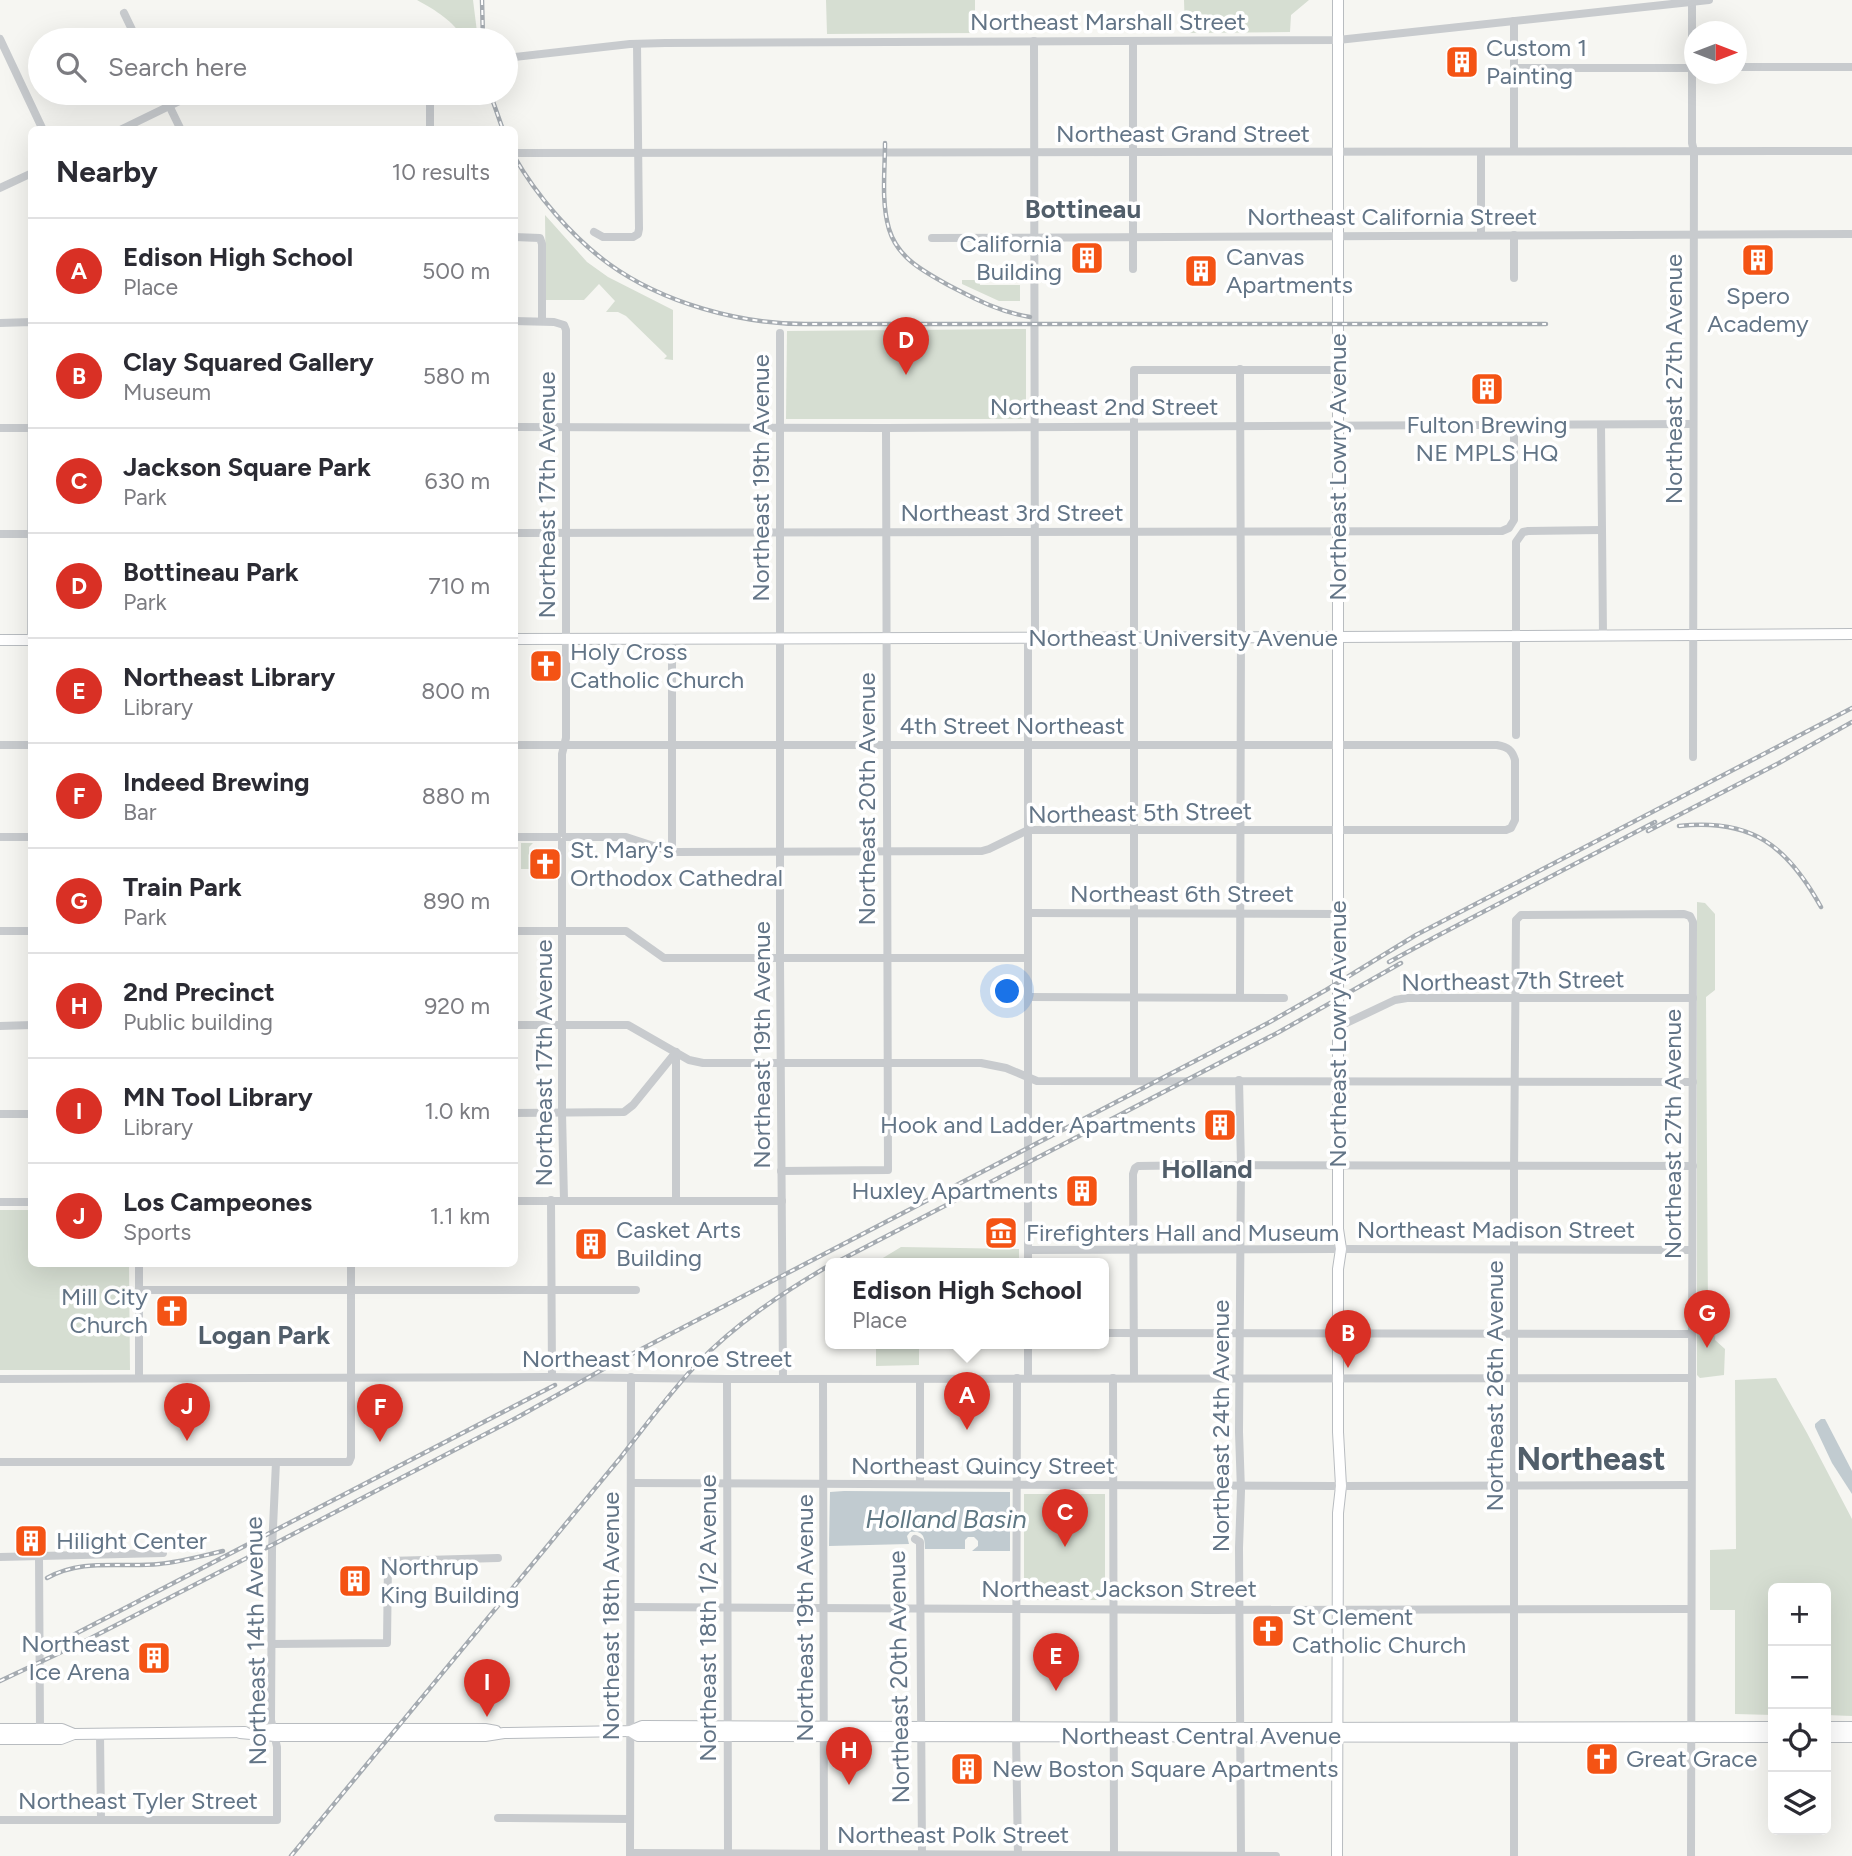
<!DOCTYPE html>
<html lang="en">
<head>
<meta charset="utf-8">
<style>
	:root { --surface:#fff; --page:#f7f7f7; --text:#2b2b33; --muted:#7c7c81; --line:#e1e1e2; --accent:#d93025 }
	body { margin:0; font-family:Figtree,sans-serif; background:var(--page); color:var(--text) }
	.controls { position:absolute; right:21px; bottom:21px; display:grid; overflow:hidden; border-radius:10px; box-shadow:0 7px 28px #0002 }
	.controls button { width:63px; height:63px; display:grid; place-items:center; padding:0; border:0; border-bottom:2px solid var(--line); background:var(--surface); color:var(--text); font:35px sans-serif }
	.compass { position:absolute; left:1684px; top:21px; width:63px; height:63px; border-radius:50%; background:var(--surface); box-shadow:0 7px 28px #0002; rotate:90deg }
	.you { position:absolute; left:1008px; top:992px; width:24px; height:24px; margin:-18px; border:5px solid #fff; border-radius:50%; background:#1a73e8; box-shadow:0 0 0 10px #1a73e833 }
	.badge { display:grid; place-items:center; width:46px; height:46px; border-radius:50%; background:var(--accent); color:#fff; font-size:23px; font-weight:700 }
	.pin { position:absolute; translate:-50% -58px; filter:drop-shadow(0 2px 4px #0008) }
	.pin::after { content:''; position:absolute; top:37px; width:24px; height:21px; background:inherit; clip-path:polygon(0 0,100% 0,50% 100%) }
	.popup { position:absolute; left:825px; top:1258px; width:284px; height:91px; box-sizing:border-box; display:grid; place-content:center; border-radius:10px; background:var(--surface); filter:drop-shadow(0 2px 5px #0005); font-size:23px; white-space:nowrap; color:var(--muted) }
	.popup b { font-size:26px; color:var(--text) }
	.popup::after { content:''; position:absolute; left:50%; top:100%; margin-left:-14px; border:14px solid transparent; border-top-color:var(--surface) }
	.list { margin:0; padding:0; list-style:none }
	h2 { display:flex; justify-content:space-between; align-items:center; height:91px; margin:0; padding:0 28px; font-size:30px }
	h2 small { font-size:23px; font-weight:400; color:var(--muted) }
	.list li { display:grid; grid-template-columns:46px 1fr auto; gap:21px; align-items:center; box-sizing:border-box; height:105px; padding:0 28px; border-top:2px solid var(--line) }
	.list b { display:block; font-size:26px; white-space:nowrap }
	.list p { margin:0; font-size:23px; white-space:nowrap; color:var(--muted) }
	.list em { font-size:23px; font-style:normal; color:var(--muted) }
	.icon { flex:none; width:38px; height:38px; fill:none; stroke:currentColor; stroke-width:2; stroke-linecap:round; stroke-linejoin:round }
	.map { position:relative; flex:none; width:1852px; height:1856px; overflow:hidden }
	.search { position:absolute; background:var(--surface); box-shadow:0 7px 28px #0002; left:28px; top:28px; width:490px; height:77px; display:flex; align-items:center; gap:18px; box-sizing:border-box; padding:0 24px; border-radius:38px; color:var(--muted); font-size:26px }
	.panel { position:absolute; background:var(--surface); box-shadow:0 7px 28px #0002; left:28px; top:126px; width:490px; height:1141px; border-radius:10px }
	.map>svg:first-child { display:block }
	.green { fill:#d6ded2 }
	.water { fill:#c1cbd0 }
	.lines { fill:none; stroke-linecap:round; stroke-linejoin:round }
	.major-casing { stroke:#b8bcc0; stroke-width:12 }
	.minor { stroke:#c8cbce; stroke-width:8 }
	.major { stroke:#fff; stroke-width:10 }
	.rail-casing { stroke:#a5abb1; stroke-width:4.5 }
	.rail { stroke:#fff; stroke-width:2; stroke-dasharray:5; stroke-linecap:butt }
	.labels { text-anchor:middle; stroke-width:7; stroke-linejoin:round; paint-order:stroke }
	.street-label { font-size:24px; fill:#627486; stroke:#fff }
	.poi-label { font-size:24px; fill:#627486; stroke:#fff; text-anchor:start }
	.neighbourhood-label { font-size:26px; font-weight:bold; fill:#515e6a; stroke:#fff }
	.water-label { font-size:26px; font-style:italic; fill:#5e7783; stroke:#fff }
	.district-label { font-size:32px; font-weight:bold; fill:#515e6a; stroke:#fff }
</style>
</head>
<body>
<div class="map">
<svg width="1852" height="1856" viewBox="0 0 1852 1856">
	<rect width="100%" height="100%" fill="#f6f6f2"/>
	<!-- green -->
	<g class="green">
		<path d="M417 0H473L478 40H465C451 19 438 12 417 0Z"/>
		<path d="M826 0H975V33L827 34Z"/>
		<path d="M1184 0H1309L1291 15 1290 32 1185 33Z"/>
		<path d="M545 215 587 262 608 277 673 310V360L664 359 667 356 626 316 618 312H606L615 301 599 284 584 300H546Z"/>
		<path d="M962 280H979L980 285H1020V301H999L962 284Z"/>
		<path d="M1026 329V419H786L787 331Z"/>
		<path d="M521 843H533L529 847V859L535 862V869H521Z"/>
		<path d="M1697 902 1705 903 1715 914V990L1706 997 1708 1313 1716 1322 1715 1340 1725 1349 1724 1375 1700 1378 1697 1375Z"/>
		<path d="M0 1210H31L32 1264H129L130 1370H0Z"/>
		<path d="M901 1247 1019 1249V1264H873Z"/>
		<path d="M876 1344H919V1365L876 1366Z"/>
		<path d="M1776 1378 1807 1433 1852 1519V1716L1826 1715V1588H1773V1715L1735 1714V1610H1710V1550L1736 1549 1735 1380Z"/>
		<rect x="1024" y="1494" width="81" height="106"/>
	</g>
	<!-- water -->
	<g class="water">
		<path d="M1821 1419H1825L1852 1471V1494L1832 1463 1815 1427V1424Z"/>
		<path d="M844 1491 1010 1492V1551H972L978 1546V1541L974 1537H968L965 1540V1549H925C925 1538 924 1530 910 1532L907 1536 909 1544 829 1546 830 1492Z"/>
	</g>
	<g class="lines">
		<defs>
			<g id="major">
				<path d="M514 639 1338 637 1852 634"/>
				<path d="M0 640H32"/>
				<path d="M1826 1727H1852"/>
				<path d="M0 1729H62L74 1734"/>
				<path d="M261 1730 273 1729H485L496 1731"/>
				<path d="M630 1731 638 1736 1773 1737"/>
				<path d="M240 1733 275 1736H485L504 1733 630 1731 642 1726C1019 1729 1396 1728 1773 1727"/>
				<path d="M1826 1737H1852"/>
				<path d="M0 1739H61L74 1734 245 1732"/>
				<path d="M1337 1856 1338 1513 1341 1486 1338 1432V1269L1341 1249 1338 1229V0"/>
			</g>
		</defs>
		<!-- major casing -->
		<use href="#major" class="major-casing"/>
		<!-- minor -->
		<g class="minor">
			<path d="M1692 1V143L1694 151 1693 757"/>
			<path d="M124 13 137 40"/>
			<path d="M1514 21V151"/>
			<path d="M0 39 43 130"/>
			<path d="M1034 41 1035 638"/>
			<path d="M1133 42V269"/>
			<path d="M506 58 630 44 665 43 1338 40 1709 0"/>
			<path d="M1736 67H1852"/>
			<path d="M1514 68H1694"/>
			<path d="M163 93 181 130"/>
			<path d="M430 93V130"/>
			<path d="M120 130 196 93"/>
			<path d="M514 153 1852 151"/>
			<path d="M0 188 32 173"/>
			<path d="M594 232 603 237H633L638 234 639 229 637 44"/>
			<path d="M1481 235V152"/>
			<path d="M1514 235V278"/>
			<path d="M514 237 540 238 542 244V321"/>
			<path d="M932 238 1852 234"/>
			<path d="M514 321 554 322 564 325 566 330V738L562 754V833"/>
			<path d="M0 323 32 322 31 640"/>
			<path d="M780 333V963L783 1379"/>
			<path d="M1240 369 1241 630 1240 997"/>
			<path d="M1601 425 1603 635"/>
			<path d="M514 427 886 428 1693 424"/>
			<path d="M0 428H32"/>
			<path d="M514 533 1502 531 1509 528 1514 520V426"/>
			<path d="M0 534H32"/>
			<path d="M672 639V852"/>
			<path d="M1516 735V542L1523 532 1528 531 1601 530"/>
			<path d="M0 745H32"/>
			<path d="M514 745H1497C1508 747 1512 750 1515 760V820L1511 828 1506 830H1028L989 849 982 851 672 852 626 837H566"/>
			<path d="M0 837H32"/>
			<path d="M514 837H557"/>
			<path d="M562 842V1113L564 1200"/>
			<path d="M1028 913 1337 914"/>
			<path d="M0 931H32"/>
			<path d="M514 931H626L664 958H1027"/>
			<path d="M1028 997 1284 998"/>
			<path d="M514 1025H628L689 1060 703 1063H981L1006 1068 1037 1081 1693 1082"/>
			<path d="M0 1026 32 1025"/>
			<path d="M1338 1027 1395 1000 1407 998H1693"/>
			<path d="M676 1052V1201"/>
			<path d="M1239 1080 1241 1165 1239 1432 1241 1491 1239 1548 1241 1856"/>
			<path d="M1134 1081V370H1337"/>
			<path d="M514 1113 624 1112 633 1105 676 1052"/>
			<path d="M0 1114H32"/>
			<path d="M781 1171 888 1170 886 428"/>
			<path d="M551 1200 552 1377"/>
			<path d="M514 1201H782"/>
			<path d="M0 1202H32"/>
			<path d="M1341 1249 1692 1250"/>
			<path d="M1028 1250 1335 1249"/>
			<path d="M139 1264V1378"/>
			<path d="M1028 1264V639"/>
			<path d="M139 1290H636"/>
			<path d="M1104 1333 1692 1334"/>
			<path d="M1028 1344V1378"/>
			<path d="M1017 1378 1016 1735 1018 1856"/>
			<path d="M1113 1378 1114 1856"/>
			<path d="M1134 1378 1133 1174 1135 1168 1138 1166 1209 1165 1693 1166"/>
			<path d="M0 1379 546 1377 727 1379 1692 1378"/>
			<path d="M727 1379 728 1855"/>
			<path d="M823 1379 824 1856"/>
			<path d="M920 1379V1484"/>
			<path d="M0 1462H349L351 1457V1264"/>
			<path d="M631 1483 1334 1486"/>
			<path d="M1341 1486 1691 1485"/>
			<path d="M915 1539 920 1542 922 1856"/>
			<path d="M39 1556 40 1729"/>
			<path d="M0 1557 163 1553"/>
			<path d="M631 1607 1210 1610 1691 1609"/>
			<path d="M272 1644 387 1643 388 1561 498 1558"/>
			<path d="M100 1734 101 1819"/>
			<path d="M498 1818 630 1819"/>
			<path d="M0 1820H277V1747L271 1720 272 1549 276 1462"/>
			<path d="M630 1853 1276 1856"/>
			<path d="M630 1856 631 1377"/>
			<path d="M1514 1856V1173L1516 920 1521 915H1525L1684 914 1690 916 1693 922 1691 1856"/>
		</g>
		<!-- major -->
		<use href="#major" class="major"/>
		<defs>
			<g id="rail">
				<path d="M482 0 483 40"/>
				<path d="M490 93 503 130"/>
				<path d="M885 143C885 171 881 202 889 229 898 259 925 272 950 286 977 300 1000 312 1030 317"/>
				<path d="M514 156C536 195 572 237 609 264 663 303 740 324 805 324H1546"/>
				<path d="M1679 826C1752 818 1787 846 1821 907"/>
				<path d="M1648 831 1779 763 1852 722"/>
				<path d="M1389 962 1437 936 1655 822"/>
				<path d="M833 1264 1279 1032 1401 963"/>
				<path d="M47 1578C83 1558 120 1568 159 1564 181 1562 202 1556 223 1551"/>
				<path d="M52 1646 555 1385"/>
				<path d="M0 1681 87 1640 272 1545 518 1417 607 1367 1268 1023 1326 990 1416 935 1852 708"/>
				<path d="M291 1856 621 1457C645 1426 669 1394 696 1365 735 1324 782 1293 830 1265"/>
			</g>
		</defs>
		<!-- rail casing -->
		<use href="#rail" class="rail-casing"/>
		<!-- rail -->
		<use href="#rail" class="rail"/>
	</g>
	<!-- icons -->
	<defs>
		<symbol id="building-square" viewBox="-11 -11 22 22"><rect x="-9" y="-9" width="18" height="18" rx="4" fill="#f45314" stroke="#fff"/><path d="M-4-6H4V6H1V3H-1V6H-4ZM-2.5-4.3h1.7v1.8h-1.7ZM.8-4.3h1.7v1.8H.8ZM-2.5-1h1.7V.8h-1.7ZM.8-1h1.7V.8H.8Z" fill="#fff"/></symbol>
		<symbol id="church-square" viewBox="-11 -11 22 22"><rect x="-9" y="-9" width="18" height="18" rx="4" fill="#f45314" stroke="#fff"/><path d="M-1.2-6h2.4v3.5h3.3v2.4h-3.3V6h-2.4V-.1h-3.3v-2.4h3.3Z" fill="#fff"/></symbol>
		<symbol id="museum-square" viewBox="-11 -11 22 22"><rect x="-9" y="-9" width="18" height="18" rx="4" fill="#f45314" stroke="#fff"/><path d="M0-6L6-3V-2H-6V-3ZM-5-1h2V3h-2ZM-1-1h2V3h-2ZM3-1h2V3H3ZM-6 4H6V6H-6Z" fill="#fff"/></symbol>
	</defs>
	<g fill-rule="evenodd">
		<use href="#building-square" x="1443" y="43" width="38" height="38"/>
		<use href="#building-square" x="1068" y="239" width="38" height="38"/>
		<use href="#building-square" x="1739" y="241" width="38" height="38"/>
		<use href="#building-square" x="1182" y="252" width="38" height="38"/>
		<use href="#building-square" x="1468" y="370" width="38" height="38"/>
		<use href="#church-square" x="527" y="647" width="38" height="38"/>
		<use href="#church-square" x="526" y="845" width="38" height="38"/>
		<use href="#building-square" x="1201" y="1106" width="38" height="38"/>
		<use href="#building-square" x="1063" y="1172" width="38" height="38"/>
		<use href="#museum-square" x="982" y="1214" width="38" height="38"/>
		<use href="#building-square" x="572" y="1225" width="38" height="38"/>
		<use href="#church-square" x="153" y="1292" width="38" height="38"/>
		<use href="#building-square" x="12" y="1522" width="38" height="38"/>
		<use href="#building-square" x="336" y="1562" width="38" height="38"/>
		<use href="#church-square" x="1249" y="1612" width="38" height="38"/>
		<use href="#building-square" x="135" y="1639" width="38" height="38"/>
		<use href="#church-square" x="1583" y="1740" width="38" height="38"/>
		<use href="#building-square" x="948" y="1750" width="38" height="38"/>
	</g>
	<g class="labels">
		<!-- street labels -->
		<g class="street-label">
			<text x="1108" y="30">Northeast Marshall Street</text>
			<text x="1183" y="142">Northeast Grand Street</text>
			<text x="1392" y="225">Northeast California Street</text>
			<text transform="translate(1674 379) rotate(-90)" y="8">Northeast 27th Avenue</text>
			<text x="1104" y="415">Northeast 2nd Street</text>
			<text transform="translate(1338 467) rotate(-90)" y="8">Northeast Lowry Avenue</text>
			<text transform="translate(761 478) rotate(-90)" y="8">Northeast 19th Avenue</text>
			<text transform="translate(547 495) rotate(-90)" y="8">Northeast 17th Avenue</text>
			<text x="1012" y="521">Northeast 3rd Street</text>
			<text x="1183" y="646">Northeast University Avenue</text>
			<text x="1012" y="734">4th Street Northeast</text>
			<text transform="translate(867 799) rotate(-90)" y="8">Northeast 20th Avenue</text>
			<text transform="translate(1140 813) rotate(-1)" y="8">Northeast 5th Street</text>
			<text x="1182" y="902">Northeast 6th Street</text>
			<text transform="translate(1513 981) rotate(-1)" y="8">Northeast 7th Street</text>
			<text transform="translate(1338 1034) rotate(-90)" y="8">Northeast Lowry Avenue</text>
			<text transform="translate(762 1045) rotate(-90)" y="8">Northeast 19th Avenue</text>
			<text transform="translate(544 1063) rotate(-90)" y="8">Northeast 17th Avenue</text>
			<text transform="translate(1673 1134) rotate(-90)" y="8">Northeast 27th Avenue</text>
			<text x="1496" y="1238">Northeast Madison Street</text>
			<text x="657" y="1367">Northeast Monroe Street</text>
			<text transform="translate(1495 1386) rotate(-90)" y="8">Northeast 26th Avenue</text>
			<text transform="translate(1221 1426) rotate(-90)" y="8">Northeast 24th Avenue</text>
			<text x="983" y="1474">Northeast Quincy Street</text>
			<text x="1119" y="1597">Northeast Jackson Street</text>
			<text transform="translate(611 1616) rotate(-90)" y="8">Northeast 18th Avenue</text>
			<text transform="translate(708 1618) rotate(-90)" y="8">Northeast 18th 1/2 Avenue</text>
			<text transform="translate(805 1618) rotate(-90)" y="8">Northeast 19th Avenue</text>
			<text transform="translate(256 1641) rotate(-91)" y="8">Northeast 14th Avenue</text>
			<text transform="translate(899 1677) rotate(-91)" y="8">Northeast 20th Avenue</text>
			<text x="1201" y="1744">Northeast Central Avenue</text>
			<text x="138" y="1809">Northeast Tyler Street</text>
			<text x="953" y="1843">Northeast Polk Street</text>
		</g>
		<!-- poi labels -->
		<g class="poi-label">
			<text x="1486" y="56">Custom 1<tspan x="1486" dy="28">Painting</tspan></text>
			<text x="1062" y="252" text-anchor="end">California<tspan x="1062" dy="28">Building</tspan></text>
			<text x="1226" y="265">Canvas<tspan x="1226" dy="28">Apartments</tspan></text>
			<text x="1758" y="304" text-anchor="middle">Spero<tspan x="1758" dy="28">Academy</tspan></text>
			<text x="1487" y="433" text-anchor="middle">Fulton Brewing<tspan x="1487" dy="28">NE MPLS HQ</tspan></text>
			<text x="570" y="660">Holy Cross<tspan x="570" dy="28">Catholic Church</tspan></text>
			<text x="570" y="858">St. Mary's<tspan x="570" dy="28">Orthodox Cathedral</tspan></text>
			<text x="1196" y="1133" text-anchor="end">Hook and Ladder Apartments</text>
			<text x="1058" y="1199" text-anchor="end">Huxley Apartments</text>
			<text x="616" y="1238">Casket Arts<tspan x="616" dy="28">Building</tspan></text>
			<text x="1026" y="1241">Firefighters Hall and Museum</text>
			<text x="148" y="1305" text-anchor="end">Mill City<tspan x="148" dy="28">Church</tspan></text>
			<text x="56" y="1549">Hilight Center</text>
			<text x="380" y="1575">Northrup<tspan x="380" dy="28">King Building</tspan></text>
			<text x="1292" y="1625">St Clement<tspan x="1292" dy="28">Catholic Church</tspan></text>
			<text x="130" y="1652" text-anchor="end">Northeast<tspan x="130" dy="28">Ice Arena</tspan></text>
			<text x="1626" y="1767">Great Grace</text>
			<text x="992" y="1777">New Boston Square Apartments</text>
		</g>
		<!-- neighbourhood labels -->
		<g class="neighbourhood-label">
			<text x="1083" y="218">Bottineau</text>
			<text x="1207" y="1178">Holland</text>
			<text x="264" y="1344">Logan Park</text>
		</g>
		<!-- water labels -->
		<g class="water-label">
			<text x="946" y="1528">Holland Basin</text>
		</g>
		<!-- district labels -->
		<g class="district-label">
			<text x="1591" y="1470">Northeast</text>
		</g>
	</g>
</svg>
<div class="controls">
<button>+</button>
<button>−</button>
<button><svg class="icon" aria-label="locate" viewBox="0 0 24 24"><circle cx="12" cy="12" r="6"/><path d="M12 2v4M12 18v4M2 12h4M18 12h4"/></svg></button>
<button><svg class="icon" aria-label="layers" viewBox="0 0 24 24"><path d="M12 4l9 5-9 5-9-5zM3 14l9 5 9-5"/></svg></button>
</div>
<svg class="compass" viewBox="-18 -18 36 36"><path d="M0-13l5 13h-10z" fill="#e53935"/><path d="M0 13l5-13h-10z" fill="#7c7c81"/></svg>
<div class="you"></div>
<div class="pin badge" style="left:967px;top:1430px">A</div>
<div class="popup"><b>Edison High School</b>Place</div>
<div class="pin badge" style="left:1348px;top:1368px">B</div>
<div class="pin badge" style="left:1065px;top:1547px">C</div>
<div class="pin badge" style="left:906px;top:375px">D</div>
<div class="pin badge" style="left:1056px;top:1691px">E</div>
<div class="pin badge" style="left:380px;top:1442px">F</div>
<div class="pin badge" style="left:1707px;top:1348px">G</div>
<div class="pin badge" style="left:849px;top:1785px">H</div>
<div class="pin badge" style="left:487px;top:1717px">I</div>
<div class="pin badge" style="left:187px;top:1441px">J</div>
<div class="search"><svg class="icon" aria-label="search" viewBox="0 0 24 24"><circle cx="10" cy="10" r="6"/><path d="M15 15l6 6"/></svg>Search here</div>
<section class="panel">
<h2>Nearby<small>10 results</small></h2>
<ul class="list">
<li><span class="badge">A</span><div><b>Edison High School</b><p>Place</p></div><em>500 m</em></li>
<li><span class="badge">B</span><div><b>Clay Squared Gallery</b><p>Museum</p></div><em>580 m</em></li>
<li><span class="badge">C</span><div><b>Jackson Square Park</b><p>Park</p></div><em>630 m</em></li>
<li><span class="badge">D</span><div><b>Bottineau Park</b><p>Park</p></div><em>710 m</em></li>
<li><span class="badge">E</span><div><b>Northeast Library</b><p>Library</p></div><em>800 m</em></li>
<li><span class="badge">F</span><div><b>Indeed Brewing</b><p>Bar</p></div><em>880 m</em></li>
<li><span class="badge">G</span><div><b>Train Park</b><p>Park</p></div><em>890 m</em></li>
<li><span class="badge">H</span><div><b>2nd Precinct</b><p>Public building</p></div><em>920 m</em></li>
<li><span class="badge">I</span><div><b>MN Tool Library</b><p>Library</p></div><em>1.0 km</em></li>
<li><span class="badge">J</span><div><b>Los Campeones</b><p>Sports</p></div><em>1.1 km</em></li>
</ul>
</section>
</div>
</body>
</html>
